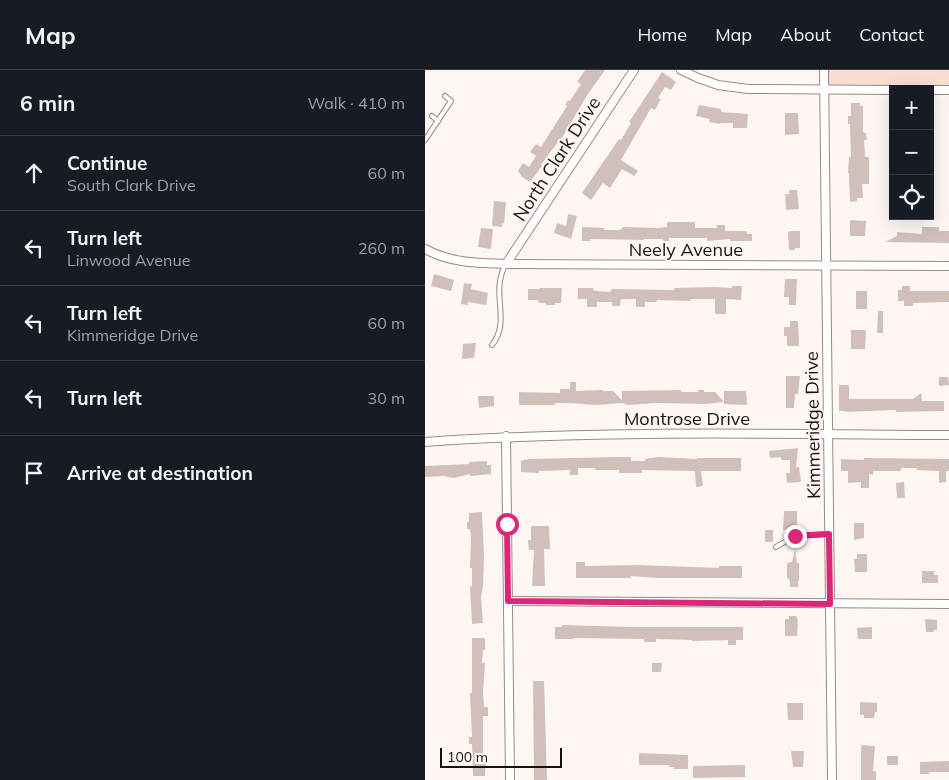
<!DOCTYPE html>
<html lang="en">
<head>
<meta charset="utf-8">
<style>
	:root { --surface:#171b24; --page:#20242c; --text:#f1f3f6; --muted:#9ea1a6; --line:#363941 }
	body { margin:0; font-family:Mulish,sans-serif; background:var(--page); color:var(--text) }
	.controls { position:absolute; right:15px; top:15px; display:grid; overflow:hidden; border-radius:0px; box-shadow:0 5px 20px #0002 }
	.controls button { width:45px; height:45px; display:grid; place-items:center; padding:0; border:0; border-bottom:1px solid var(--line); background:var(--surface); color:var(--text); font:25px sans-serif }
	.scale { position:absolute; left:15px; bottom:12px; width:122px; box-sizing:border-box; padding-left:5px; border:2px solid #16110e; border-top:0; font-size:14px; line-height:18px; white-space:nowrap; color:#16110e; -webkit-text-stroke:4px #fdf6f3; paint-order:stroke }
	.stop { position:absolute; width:15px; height:15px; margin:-11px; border:4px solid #db2777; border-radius:50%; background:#fff }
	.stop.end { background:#db2777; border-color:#fff; box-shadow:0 1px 5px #0008 }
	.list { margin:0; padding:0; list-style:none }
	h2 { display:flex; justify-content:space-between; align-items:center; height:65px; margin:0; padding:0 20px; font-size:21px }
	h2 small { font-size:16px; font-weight:400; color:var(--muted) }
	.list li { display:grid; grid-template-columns:32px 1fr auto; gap:15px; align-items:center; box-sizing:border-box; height:75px; padding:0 20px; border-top:1px solid var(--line) }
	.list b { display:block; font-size:19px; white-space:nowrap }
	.list p { margin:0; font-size:16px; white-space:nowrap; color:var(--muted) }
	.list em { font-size:16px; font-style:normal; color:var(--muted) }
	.icon { flex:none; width:28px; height:28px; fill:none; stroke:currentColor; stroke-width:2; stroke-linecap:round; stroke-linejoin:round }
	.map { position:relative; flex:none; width:524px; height:710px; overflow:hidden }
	header { display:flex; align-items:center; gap:30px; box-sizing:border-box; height:70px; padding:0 25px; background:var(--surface); border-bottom:1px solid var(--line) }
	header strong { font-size:24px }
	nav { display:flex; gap:28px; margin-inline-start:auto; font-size:18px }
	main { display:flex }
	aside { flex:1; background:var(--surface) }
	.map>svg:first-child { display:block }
	.green { fill:#fadcd0 }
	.building { fill:#d1c0b9 }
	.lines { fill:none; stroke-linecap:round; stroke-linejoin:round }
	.lane-casing { stroke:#998a83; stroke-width:6 }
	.street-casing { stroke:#998a83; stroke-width:10 }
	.lane { stroke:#fff; stroke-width:4 }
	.street { stroke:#fff; stroke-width:8 }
	.route { stroke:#db2777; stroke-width:6 }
	.labels { text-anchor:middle; stroke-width:4; stroke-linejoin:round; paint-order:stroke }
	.street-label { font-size:18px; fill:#16110e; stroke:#fdf6f3 }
</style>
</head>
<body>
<header>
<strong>Map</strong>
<nav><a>Home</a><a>Map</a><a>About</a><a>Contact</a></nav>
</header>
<main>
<aside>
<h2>6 min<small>Walk · 410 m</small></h2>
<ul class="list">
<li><svg class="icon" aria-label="ahead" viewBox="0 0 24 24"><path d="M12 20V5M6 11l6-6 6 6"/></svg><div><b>Continue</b><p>South Clark Drive</p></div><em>60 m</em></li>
<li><svg class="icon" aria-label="left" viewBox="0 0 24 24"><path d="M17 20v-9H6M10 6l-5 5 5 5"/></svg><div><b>Turn left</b><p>Linwood Avenue</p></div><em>260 m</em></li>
<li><svg class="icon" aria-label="left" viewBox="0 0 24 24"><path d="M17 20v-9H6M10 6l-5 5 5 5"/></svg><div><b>Turn left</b><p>Kimmeridge Drive</p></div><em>60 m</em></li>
<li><svg class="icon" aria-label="left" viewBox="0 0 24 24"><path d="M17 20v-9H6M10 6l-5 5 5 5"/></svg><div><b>Turn left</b></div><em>30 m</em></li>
<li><svg class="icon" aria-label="arrive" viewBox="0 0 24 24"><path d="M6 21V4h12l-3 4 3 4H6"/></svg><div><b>Arrive at destination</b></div></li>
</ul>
</aside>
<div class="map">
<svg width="524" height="710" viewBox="0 0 524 710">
	<rect width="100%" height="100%" fill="#fdf6f3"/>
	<!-- green -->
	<path class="green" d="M401 0H524V21L505 19 401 20Z"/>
	<!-- building -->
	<g class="building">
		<path d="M160 0H180L163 24 138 66 123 85 116 95 117 96 105 112 97 107 93 101 98 93 104 97 111 86 105 82 111 74 116 77 142 36 140 35 143 30 145 31 156 14 152 12Z"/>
		<path d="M237 2 251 12 246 20 240 17 233 28 236 29 230 40 226 38 196 90 213 101 209 106 197 99 185 118 178 113 166 130 157 123 194 69 196 70 206 53 204 52Z"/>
		<path d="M426 33H435V36H438V61L439 63H441L442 70H439L440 87H444V114H437L438 128H432V131L425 132 424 103H423L424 87H426L425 54H423V46H426Z"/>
		<path d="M274 35 296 39V42L323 44 322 58H308V53H295V54L284 52 285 49 271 46Z"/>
		<path d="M360 43H373L374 64 360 65Z"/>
		<path d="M364 120H372L374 139 361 140 360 124H364Z"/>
		<path d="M69 131 81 132 79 154 77 153V157L67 156Z"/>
		<path d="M143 144 152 146 146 169 129 163 132 153 141 156Z"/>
		<path d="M425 150 441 151 440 166H425Z"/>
		<path d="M242 152H270V158H292V155H300V161H320L322 162V164H327V171H305V169L282 171V168H244V171H238V169H219L218 170 165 169V171H157V157L179 158V160H195L198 157 233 158 242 157Z"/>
		<path d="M497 157H514V161H524V173L460 172 472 166V162L497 164Z"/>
		<path d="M56 158 68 159 66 179 53 177Z"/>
		<path d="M367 161H375V178H370V180H364L363 162Z"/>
		<path d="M9 204 29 210 26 221 6 216Z"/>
		<path d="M360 209H372L371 235H364V227H359Z"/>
		<path d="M39 213 47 214 46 219 63 223 61 235 43 232V235L36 234Z"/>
		<path d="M307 216H317L316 230 301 229V244H290V229H266L265 231 232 230 231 232H220V237H211V229H196L195 236H187V232H172V237H162V229H153V218H168V220L172 221 186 222V219L249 220V218L290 217 307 218Z"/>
		<path d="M477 216H485V221H524V232L488 233V236H479V231H473V220H477Z"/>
		<path d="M115 218H137L136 233H130V235H121L120 233H114L113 230H103V219H114Z"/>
		<rect x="431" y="221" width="11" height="18"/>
		<path d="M453 241H458V263H452Z"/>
		<path d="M365 251H373L374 276H362V266H359V257H365Z"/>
		<path d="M426 260H441L440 279H426Z"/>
		<path d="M51 273 49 288 37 289 38 274Z"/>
		<path d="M361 306H375L373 324H370L369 338H361Z"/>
		<path d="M514 307H523L524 315 514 316Z"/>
		<path d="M145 312H151V321L177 320 178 321H188L197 330V321L256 320V322H273V320H279V322H290L299 332 280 334 231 333 203 335 197 333 171 335 145 333H130V335H94V322L135 323V319H145Z"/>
		<path d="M414 315H424V329H488L496 323 497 331H519V341L471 342V340L420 342V341H414Z"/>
		<path d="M299 321H321L322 335 299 334Z"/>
		<path d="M53 326H69V336L54 338Z"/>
		<path d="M373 378 371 397H374L376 412 362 413 361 403H365V390H356V387L345 388 344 381Z"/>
		<path d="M194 387H206V391H220V389L233 387 272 389V388H316V401H276L278 416 271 417 270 401 217 400V403H194V400H170V398H153V405H145V400L114 401V403L96 402V391L104 389Z"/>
		<path d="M439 388 524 389V401H521V412L514 413V401L491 400 492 398H476V401H448V405L444 404V418H436V412L423 413V401H416V389L439 390Z"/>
		<path d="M62 391V395H66V404L45 406V404L29 408 18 406 0 407V396L44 394V392Z"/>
		<path d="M479 412 480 428H472L471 413Z"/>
		<path d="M359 441H372V459L358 460Z"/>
		<path d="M57 442 59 486 58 517 56 526 58 553 47 554 45 516H47V498H45L46 469 45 459H42V452H44V443Z"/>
		<path d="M429 453H439V468L429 470Z"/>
		<path d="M106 456H124L125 479H119L120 516H107L109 480H104L103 470H106Z"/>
		<rect x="340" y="460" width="8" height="12"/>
		<path d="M370 479 372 493H374V511H373V517H365V511L362 507V493L367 492Z"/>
		<path d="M432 484H442V502H430L429 489H432Z"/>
		<path d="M151 492H160V496L214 495 294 498V496H317V508H231L206 506V508H151Z"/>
		<path d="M497 501H509V505H513V513H497Z"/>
		<path d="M364 546H371L373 550 372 566H360V549H364Z"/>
		<path d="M500 549 512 550V560H509V562H501Z"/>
		<path d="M137 555 206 557H318V570H311V575H303V570L267 571V570L231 569V572H219V569L149 568V569H130V557H137Z"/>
		<path d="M447 557V569H433L432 558Z"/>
		<path d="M47 568H60V580H58L57 593H60L58 623 59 637H63V646H58V686H61L60 706H48L47 674H44V667H47L45 623H47Z"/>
		<path d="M227 593H237L236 602H227Z"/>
		<path d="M108 611H119L122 710H109Z"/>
		<path d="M435 632 452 633V642H450L449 648H439V645H435Z"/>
		<path d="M362 633H378V650H363Z"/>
		<path d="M436 675 450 676 448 701H451V710H436Z"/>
		<path d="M366 681H379L378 697H368Z"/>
		<path d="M214 683 263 685V699H249V697H244V695H214Z"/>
		<rect x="462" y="686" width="11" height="9"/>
		<path d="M524 691V702H504V704H495V692Z"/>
		<path d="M320 695V707L268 708V696Z"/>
	</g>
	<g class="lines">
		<defs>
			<g id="lane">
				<path d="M7 46 13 51"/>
				<path d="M0 70 26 31 20 26"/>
				<path d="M67 275C87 250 64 223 81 194"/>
				<path d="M351 477 370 466 404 464"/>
			</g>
			<g id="street">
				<path d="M256 0 273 8 293 15 323 19 468 20"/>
				<path d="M399 0 407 710"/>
				<path d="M505 20H524"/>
				<path d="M0 179C26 193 52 193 81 194L524 196"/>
				<path d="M81 194 209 0"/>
				<path d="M81 366 85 710"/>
				<path d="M0 372C174 360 349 364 524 365"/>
				<path d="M83 531 524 534"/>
			</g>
		</defs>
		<!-- lane casing -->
		<use href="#lane" class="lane-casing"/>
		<!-- street casing -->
		<use href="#street" class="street-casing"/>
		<!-- lane -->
		<use href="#lane" class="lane"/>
		<!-- street -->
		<use href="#street" class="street"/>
	</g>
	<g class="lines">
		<!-- route -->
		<path class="route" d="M82 454 83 531 405 534 404 464 370 466"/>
	</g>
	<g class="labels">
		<!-- street labels -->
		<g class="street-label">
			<text transform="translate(132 89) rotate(-57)" y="6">North Clark Drive</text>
			<text x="261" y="186">Neely Avenue</text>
			<text x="262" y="355">Montrose Drive</text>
			<text transform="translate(388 355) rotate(-91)" y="6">Kimmeridge Drive</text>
		</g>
	</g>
</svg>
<div class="controls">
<button>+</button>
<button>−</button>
<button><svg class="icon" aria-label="locate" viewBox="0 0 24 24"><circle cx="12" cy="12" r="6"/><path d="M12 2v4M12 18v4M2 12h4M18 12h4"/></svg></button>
</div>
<div class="scale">100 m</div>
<div class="stop" style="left:82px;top:454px"></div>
<div class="stop end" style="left:370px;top:466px"></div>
</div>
</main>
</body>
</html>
